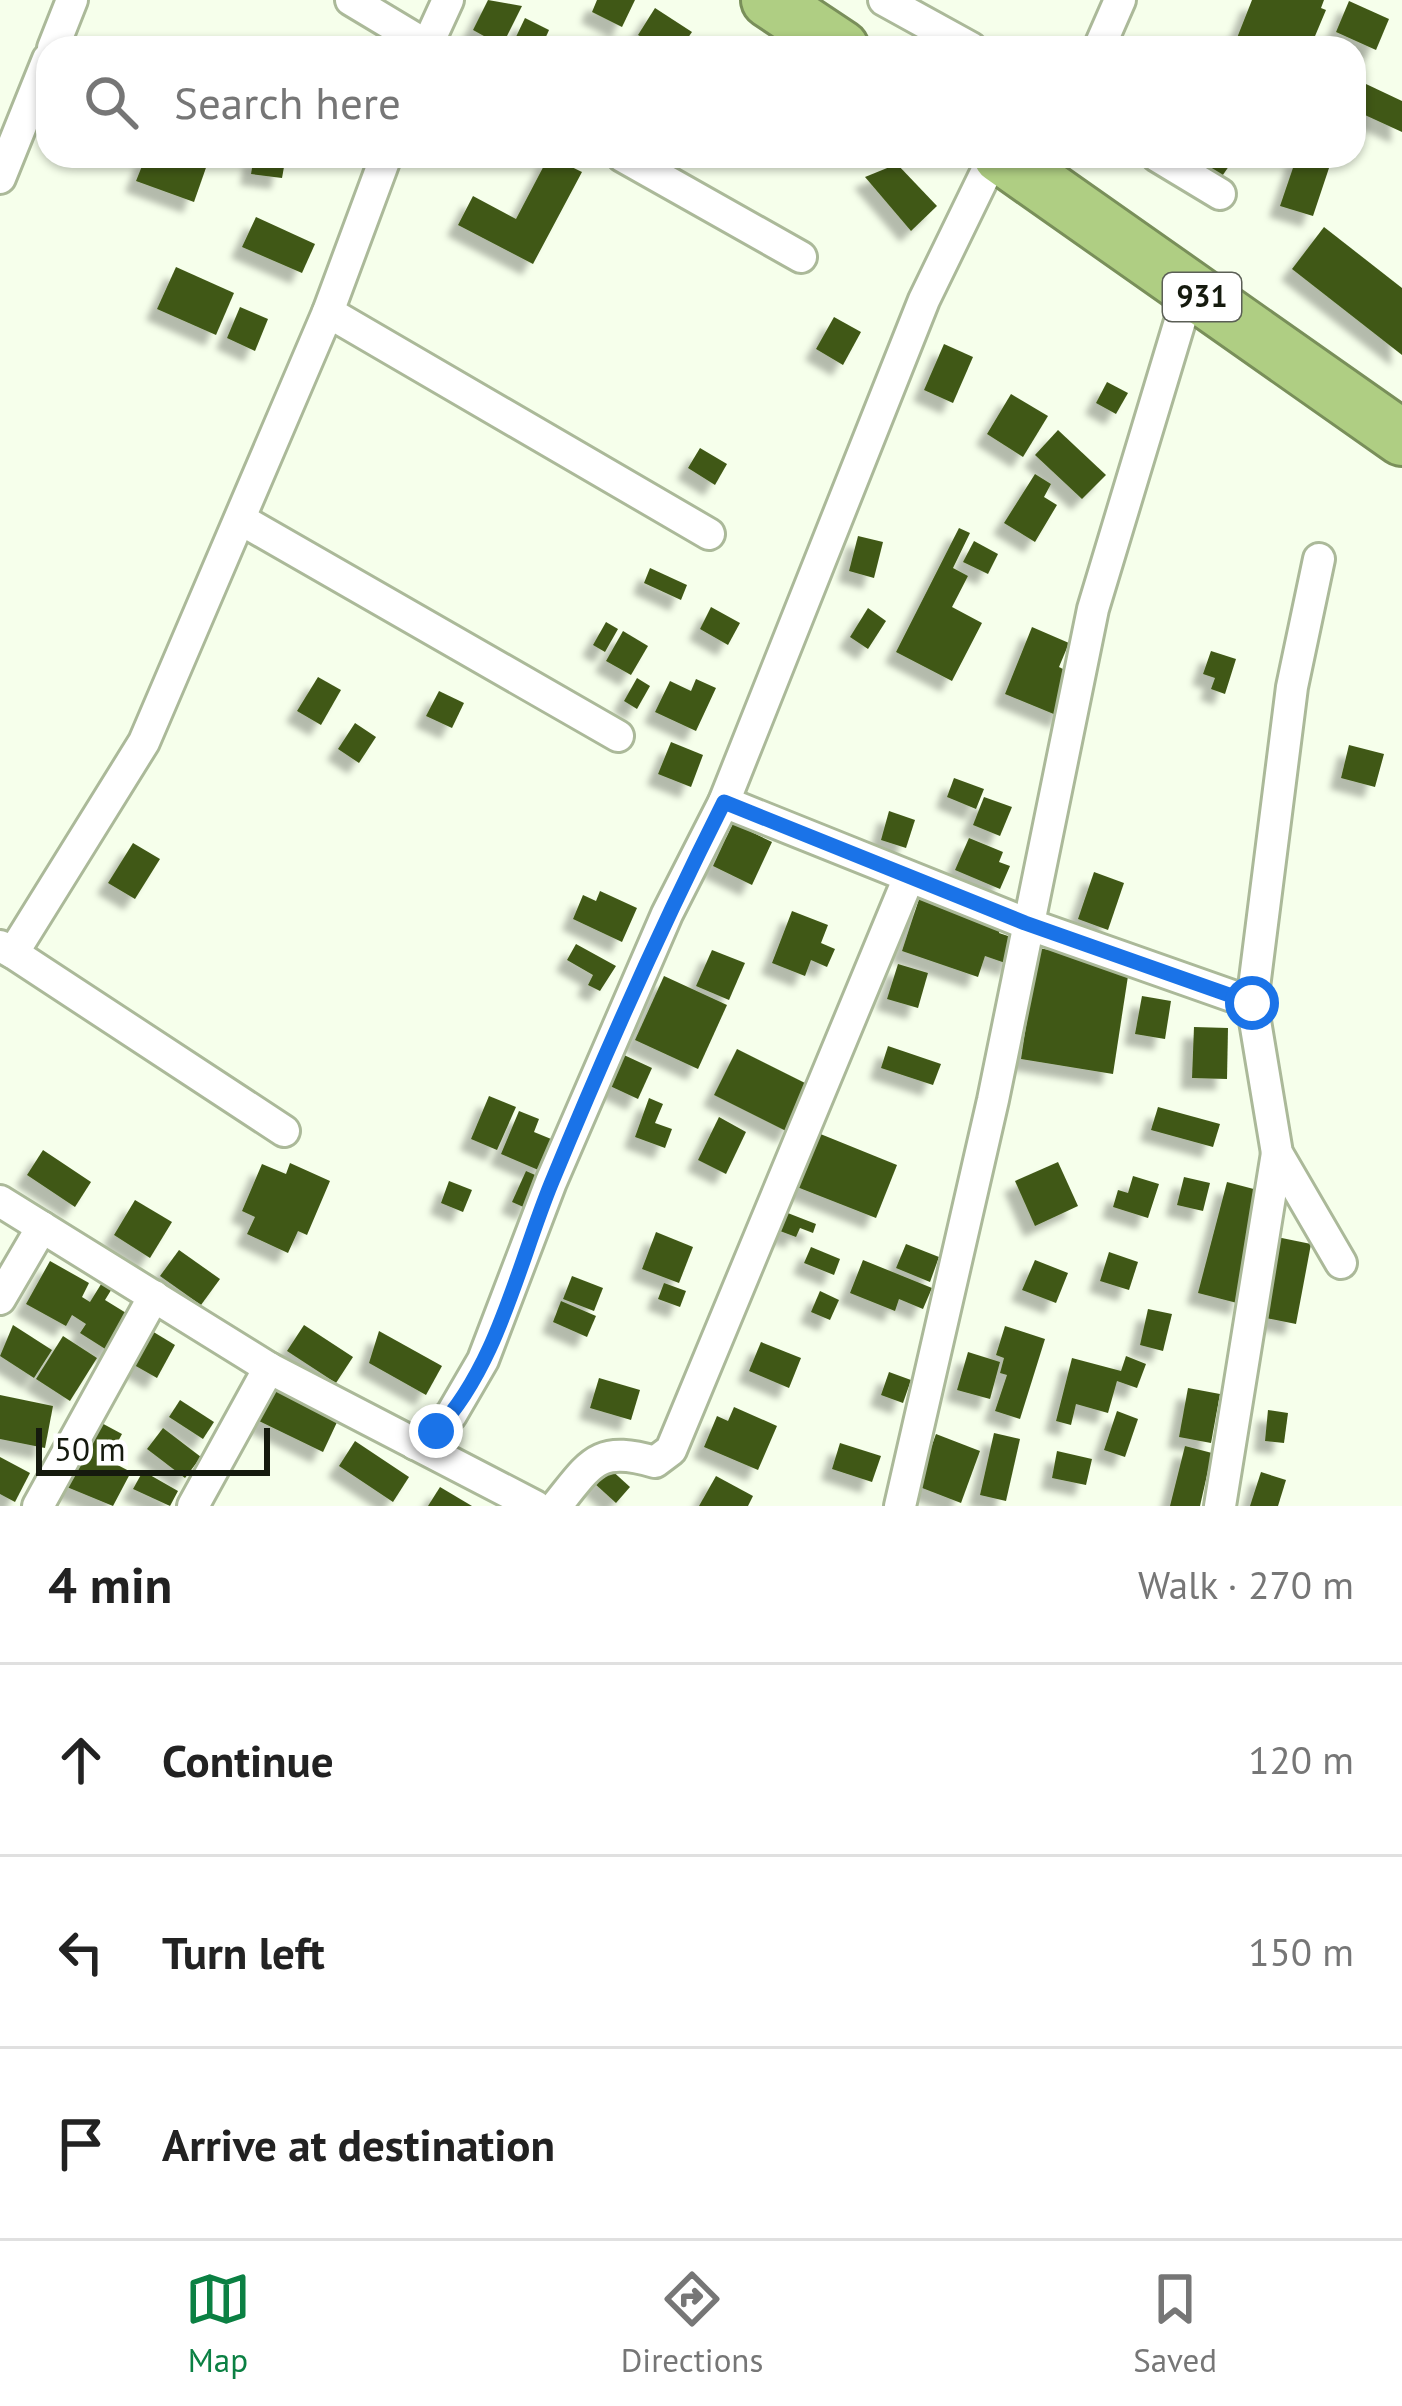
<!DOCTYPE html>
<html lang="en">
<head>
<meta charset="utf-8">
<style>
	:root { --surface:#fff; --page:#f6f6f6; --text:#222; --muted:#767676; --line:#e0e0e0; --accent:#0b8043 }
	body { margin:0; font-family:"PT Sans",sans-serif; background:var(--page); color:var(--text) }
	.scale { position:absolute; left:36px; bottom:30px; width:234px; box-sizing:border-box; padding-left:12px; border:6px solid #151a0e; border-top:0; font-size:33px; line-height:42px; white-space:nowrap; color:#151a0e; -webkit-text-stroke:9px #fff; paint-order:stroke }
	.stop { position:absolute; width:36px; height:36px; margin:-27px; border:9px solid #1a73e8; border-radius:50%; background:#fff }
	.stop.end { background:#1a73e8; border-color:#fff; box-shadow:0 3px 12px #0008 }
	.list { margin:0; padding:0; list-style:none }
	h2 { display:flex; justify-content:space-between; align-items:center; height:156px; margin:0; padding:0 48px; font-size:51px }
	h2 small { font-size:39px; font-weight:400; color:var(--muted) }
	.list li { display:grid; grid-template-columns:78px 1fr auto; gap:36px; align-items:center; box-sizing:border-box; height:192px; padding:0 48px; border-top:3px solid var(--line) }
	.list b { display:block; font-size:45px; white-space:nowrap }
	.list em { font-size:39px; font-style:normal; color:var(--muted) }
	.icon { flex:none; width:66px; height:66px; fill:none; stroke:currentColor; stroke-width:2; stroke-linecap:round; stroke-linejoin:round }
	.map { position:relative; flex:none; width:1402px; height:1506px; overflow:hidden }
	.search { position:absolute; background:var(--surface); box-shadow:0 3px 9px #0004; left:36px; right:36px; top:36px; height:132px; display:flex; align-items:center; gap:30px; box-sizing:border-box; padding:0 42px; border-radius:36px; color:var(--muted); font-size:45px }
	.sheet { height:732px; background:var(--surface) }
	nav { display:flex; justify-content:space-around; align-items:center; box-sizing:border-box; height:168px; border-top:3px solid var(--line); background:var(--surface); font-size:33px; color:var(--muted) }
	nav a { display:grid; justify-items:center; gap:6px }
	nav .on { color:var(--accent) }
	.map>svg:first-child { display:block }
	.building { fill:#415917; filter:url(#shadow) }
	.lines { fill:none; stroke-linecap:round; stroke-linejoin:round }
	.street-casing { stroke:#abb999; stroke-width:36 }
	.highway-casing { stroke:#798f5a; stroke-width:60 }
	.street { stroke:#fff; stroke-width:30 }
	.highway { stroke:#afce83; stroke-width:54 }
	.route { stroke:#1a73e8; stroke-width:15 }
	.labels { text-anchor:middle; stroke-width:12; stroke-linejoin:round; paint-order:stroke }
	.shield { fill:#fff; stroke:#5b5f56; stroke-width:3 }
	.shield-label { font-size:30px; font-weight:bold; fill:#151a0e }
</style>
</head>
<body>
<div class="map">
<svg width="1402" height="1506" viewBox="0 0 1402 1506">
	<defs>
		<filter id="shadow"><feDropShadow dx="-11" dy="11" stdDeviation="3" flood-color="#0004"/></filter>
	</defs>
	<rect width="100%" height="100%" fill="#f6ffeb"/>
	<!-- building -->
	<g class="building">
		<path d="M488 0 522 6 502 46 473 30Z"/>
		<path d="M597 0H635L622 27 592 12Z"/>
		<path d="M1252 0H1324L1321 8 1326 10 1310 48H1233Z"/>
		<path d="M1349 1 1389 19 1376 50 1336 32Z"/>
		<path d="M655 8 692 32 681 48H658L638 35Z"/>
		<path d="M525 18 549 30 541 48 514 41Z"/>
		<path d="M1366 84 1402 101V132L1354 110Z"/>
		<path d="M146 156H193L208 162 194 202 136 181Z"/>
		<path d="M254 156H286L282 178 251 174Z"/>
		<path d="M549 156 582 172 533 264 458 225 473 196 516 219Z"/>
		<path d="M1181 156H1236L1218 182Z"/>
		<path d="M1297 156H1333L1313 216 1280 206Z"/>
		<path d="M897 164 937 206 911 231 865 177Z"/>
		<path d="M256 217 315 244 302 273 242 247Z"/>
		<path d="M1324 227 1402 288V355L1292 269Z"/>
		<path d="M176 267 234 293 216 335 157 309Z"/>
		<path d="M240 307 268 319 255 351 227 338Z"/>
		<path d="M834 317 861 332 843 365 816 349Z"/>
		<path d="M944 344 973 357 953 403 924 390Z"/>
		<path d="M1107 382 1128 393 1116 414 1096 403Z"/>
		<path d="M1011 394 1048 416 1023 457 987 434Z"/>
		<path d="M1058 430 1106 475 1082 499 1035 455Z"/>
		<path d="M700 448 727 464 715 485 688 468Z"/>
		<path d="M1035 474 1051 484 1044 497 1057 505 1035 542 1004 523Z"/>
		<path d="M959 528 970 533 953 568 968 576 952 607 982 623 952 681 896 652Z"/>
		<path d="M858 536 883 542 874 578 849 571Z"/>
		<path d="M974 541 998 554 988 574 963 562Z"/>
		<path d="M650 568 687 585 681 600 644 583Z"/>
		<path d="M711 607 740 623 728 645 700 629Z"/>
		<path d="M868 608 886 621 868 649 850 637Z"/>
		<path d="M606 622 618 629 605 652 593 645Z"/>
		<path d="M1032 627 1069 643 1059 667 1067 671 1061 685 1072 689 1061 717 1005 694Z"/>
		<path d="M623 631 648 646 631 675 606 661Z"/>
		<path d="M1211 651 1236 659 1225 694 1211 689 1215 678 1203 674Z"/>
		<path d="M318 677 341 690 321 725 297 711Z"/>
		<path d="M637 678 650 686 637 709 624 701Z"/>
		<path d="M696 679 716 688 696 731 655 712 670 681 691 691Z"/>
		<path d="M439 691 464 703 452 728 426 716Z"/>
		<path d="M355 723 376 737 359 763 338 749Z"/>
		<path d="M671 742 703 755 691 787 658 774Z"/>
		<path d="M1349 745 1384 754 1375 787 1341 778Z"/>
		<path d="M954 778 984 789 976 809 947 797Z"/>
		<path d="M984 797 1012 807 1000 836 973 825Z"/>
		<path d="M889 811 915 820 906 848 881 840Z"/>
		<path d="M733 823 772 842 752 885 713 866Z"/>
		<path d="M969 838 1003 852 999 862 1010 866 1000 889 955 870Z"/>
		<path d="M133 843 160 859 135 899 108 883Z"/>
		<path d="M1094 872 1124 883 1108 930 1078 919Z"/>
		<path d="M600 891 637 908 622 942 573 919 583 895 596 901Z"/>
		<path d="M919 899 1001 926 999 933 1020 940 1011 965 985 956 978 977 902 951Z"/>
		<path d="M792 911 828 925 821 943 835 949 827 967 811 960 805 976 772 963Z"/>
		<path d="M576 944 616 966 600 991 588 985 593 975 567 960Z"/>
		<path d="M1038 948 1130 963 1113 1074 1021 1059Z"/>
		<path d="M712 950 745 963 729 1000 696 986Z"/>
		<path d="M898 964 928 973 918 1008 887 999Z"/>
		<path d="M664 976 727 1005 698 1069 635 1040Z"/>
		<path d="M1142 996 1171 1001 1165 1039 1135 1034Z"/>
		<path d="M1194 1027 1228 1028 1227 1079 1192 1078Z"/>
		<path d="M888 1046 941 1064 933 1085 881 1068Z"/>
		<path d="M737 1049 811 1086 788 1132 714 1095Z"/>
		<path d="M624 1055 652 1068 638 1099 610 1086Z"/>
		<path d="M489 1096 516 1107 497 1150 471 1139Z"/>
		<path d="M649 1098 663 1104 655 1123 672 1129 665 1148 635 1137Z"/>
		<path d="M1158 1107 1220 1124 1213 1147 1151 1130Z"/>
		<path d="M519 1111 539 1119 534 1132 556 1141 543 1172 501 1154Z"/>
		<path d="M719 1117 746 1132 726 1174 698 1160Z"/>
		<path d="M818 1133 897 1165 876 1218 797 1187Z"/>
		<path d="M43 1150 91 1182 75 1207 27 1175Z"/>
		<path d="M1058 1162 1078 1206 1035 1226 1015 1181Z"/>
		<path d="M290 1163 330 1181 307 1235 298 1231 288 1253 247 1234 255 1217 242 1211 262 1164 286 1174Z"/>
		<path d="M526 1171 542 1178 528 1209 512 1202Z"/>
		<path d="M1133 1176 1159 1184 1148 1218 1113 1207 1118 1190 1128 1193Z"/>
		<path d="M1184 1177 1210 1183 1203 1211 1177 1205Z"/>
		<path d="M449 1181 472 1190 463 1212 441 1203Z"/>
		<path d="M1227 1182 1269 1193 1241 1304 1198 1293Z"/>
		<path d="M135 1200 172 1222 150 1258 114 1235Z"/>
		<path d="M780 1210 816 1224 813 1233 800 1228 796 1237 772 1228Z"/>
		<path d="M656 1232 693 1247 679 1283 642 1269Z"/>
		<path d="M1272 1236 1311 1244 1296 1324 1256 1316Z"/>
		<path d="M906 1244 939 1257 930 1282 896 1268Z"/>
		<path d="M811 1247 840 1259 834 1275 804 1263Z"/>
		<path d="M179 1250 220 1279 201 1305 160 1276Z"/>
		<path d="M1109 1252 1138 1262 1129 1290 1100 1281Z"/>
		<path d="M863 1260 932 1288 923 1309 899 1299 895 1311 850 1293Z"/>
		<path d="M1035 1260 1068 1273 1056 1303 1022 1290Z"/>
		<path d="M50 1261 89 1283 82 1297 90 1302 103 1281 113 1287 105 1300 131 1316 110 1352 80 1333 86 1324 72 1315 66 1326 26 1304Z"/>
		<path d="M572 1276 603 1288 594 1311 563 1299Z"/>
		<path d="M664 1283 686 1291 680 1307 658 1299Z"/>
		<path d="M820 1291 839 1300 830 1320 811 1312Z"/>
		<path d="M561 1301 596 1316 587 1337 553 1322Z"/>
		<path d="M1148 1309 1172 1314 1163 1351 1140 1345Z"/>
		<path d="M13 1325 52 1350 34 1378 0 1356Z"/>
		<path d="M304 1325 353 1357 336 1383 287 1351Z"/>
		<path d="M1005 1326 1045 1339 1020 1419 995 1411 1007 1375 1000 1373 1004 1358 996 1355Z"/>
		<path d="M147 1328 175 1345 157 1378 127 1361Z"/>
		<path d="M379 1331 442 1366 426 1395 369 1363Z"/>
		<path d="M63 1336 97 1358 70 1401 36 1379Z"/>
		<path d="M761 1342 801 1358 789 1388 749 1371Z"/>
		<path d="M968 1352 1000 1362 990 1399 957 1390Z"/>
		<path d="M1126 1356 1146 1364 1137 1388 1117 1381 1108 1413 1076 1404 1071 1425 1056 1421 1072 1358 1121 1371Z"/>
		<path d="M889 1372 911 1380 903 1403 881 1395Z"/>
		<path d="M599 1378 640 1390 631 1420 590 1408Z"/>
		<path d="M1188 1388 1220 1394 1211 1443 1179 1437Z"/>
		<path d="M274 1389 338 1420 323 1452 259 1421Z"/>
		<path d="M0 1395 53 1406 45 1448 0 1439Z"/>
		<path d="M180 1400 214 1422 203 1439 169 1417Z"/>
		<path d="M734 1407 777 1426 758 1470 704 1447 717 1416 728 1421Z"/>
		<path d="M1268 1410 1288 1413 1284 1443 1265 1441Z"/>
		<path d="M1117 1411 1138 1419 1125 1457 1104 1450Z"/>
		<path d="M96 1420 122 1434 108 1460 131 1472 113 1506 62 1485Z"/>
		<path d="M163 1428 201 1457 185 1478 147 1449Z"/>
		<path d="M994 1433 1020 1439 1006 1501 980 1495Z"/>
		<path d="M936 1434 980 1451 961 1503 917 1486Z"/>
		<path d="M355 1441 409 1477 393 1502 339 1466Z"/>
		<path d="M840 1443 881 1456 872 1482 832 1469Z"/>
		<path d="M1185 1446 1212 1453 1200 1506H1170Z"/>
		<path d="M1057 1451 1092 1459 1086 1485 1052 1478Z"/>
		<path d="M0 1457 30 1473 15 1502 0 1494Z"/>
		<path d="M608 1467 630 1487 616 1503 594 1483Z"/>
		<path d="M143 1471 178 1491 170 1506 133 1489Z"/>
		<path d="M1261 1472 1286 1480 1278 1506H1250Z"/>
		<path d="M716 1476 753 1496 748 1506H699Z"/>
		<path d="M440 1487 472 1506H428Z"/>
	</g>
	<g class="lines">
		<defs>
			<g id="street">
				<path d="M351 0 431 48"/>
				<path d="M884 0 971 48"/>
				<path d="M53 48 72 0"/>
				<path d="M426 48 448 0"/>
				<path d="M1099 48 1120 0"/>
				<path d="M622 156 801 257"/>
				<path d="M1157 156 1220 194"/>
				<path d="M0 178 48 59"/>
				<path d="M328 312 709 534"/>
				<path d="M240 519 618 736"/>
				<path d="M1319 559 1292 687 1252 1003 1277 1153 1341 1263"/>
				<path d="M724 802 1025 923 1252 1003"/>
				<path d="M0 946 13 953 144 742 328 312 386 156"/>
				<path d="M13 953 284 1131"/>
				<path d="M0 1201 269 1368 535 1506"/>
				<path d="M0 1299 42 1227"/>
				<path d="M415 1444 451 1415 483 1360 551 1182 667 914 724 802 924 300 994 156"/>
				<path d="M38 1506 154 1296"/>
				<path d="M193 1506 269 1368"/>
				<path d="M556 1506C591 1463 597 1445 655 1462L671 1450 909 877"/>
				<path d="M900 1506 993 1100 1093 609 1190 288"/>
				<path d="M1220 1506 1277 1153"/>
			</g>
			<g id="highway">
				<path d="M769 0 841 48"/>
				<path d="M1001 156 1402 438"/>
			</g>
		</defs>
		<!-- street casing -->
		<use href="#street" class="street-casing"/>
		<!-- highway casing -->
		<use href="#highway" class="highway-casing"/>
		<!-- street -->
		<use href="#street" class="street"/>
		<!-- highway -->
		<use href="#highway" class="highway"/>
	</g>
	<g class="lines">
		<!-- route -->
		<path class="route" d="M436 1431C497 1367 518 1265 551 1184 604 1055 661 927 724 802L1025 923 1252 1003"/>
	</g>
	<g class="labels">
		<!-- shield labels -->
		<rect class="shield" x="1163" y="273" width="78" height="48" rx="9"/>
		<g class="shield-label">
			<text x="1202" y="307">931</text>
		</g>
	</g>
</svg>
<div class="scale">50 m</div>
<div class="stop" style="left:1252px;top:1003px"></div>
<div class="stop end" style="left:436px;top:1431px"></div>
<div class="search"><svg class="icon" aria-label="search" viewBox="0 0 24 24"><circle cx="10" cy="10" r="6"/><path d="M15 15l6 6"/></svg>Search here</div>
</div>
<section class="sheet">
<h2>4 min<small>Walk · 270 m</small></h2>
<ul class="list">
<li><svg class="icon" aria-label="ahead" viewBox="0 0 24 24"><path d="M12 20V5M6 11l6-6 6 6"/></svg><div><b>Continue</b></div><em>120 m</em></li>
<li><svg class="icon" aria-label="left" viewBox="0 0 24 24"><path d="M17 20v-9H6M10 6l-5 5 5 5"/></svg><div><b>Turn left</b></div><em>150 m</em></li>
<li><svg class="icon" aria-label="arrive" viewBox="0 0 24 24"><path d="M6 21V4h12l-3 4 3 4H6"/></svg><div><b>Arrive at destination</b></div></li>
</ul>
</section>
<nav>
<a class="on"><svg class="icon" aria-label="map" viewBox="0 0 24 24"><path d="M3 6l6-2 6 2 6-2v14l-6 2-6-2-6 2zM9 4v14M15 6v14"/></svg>Map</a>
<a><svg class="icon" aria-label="directions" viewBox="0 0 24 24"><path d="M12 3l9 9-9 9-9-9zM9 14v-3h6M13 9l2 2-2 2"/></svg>Directions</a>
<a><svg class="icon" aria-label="saved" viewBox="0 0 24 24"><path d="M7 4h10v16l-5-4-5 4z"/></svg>Saved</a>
</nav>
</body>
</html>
